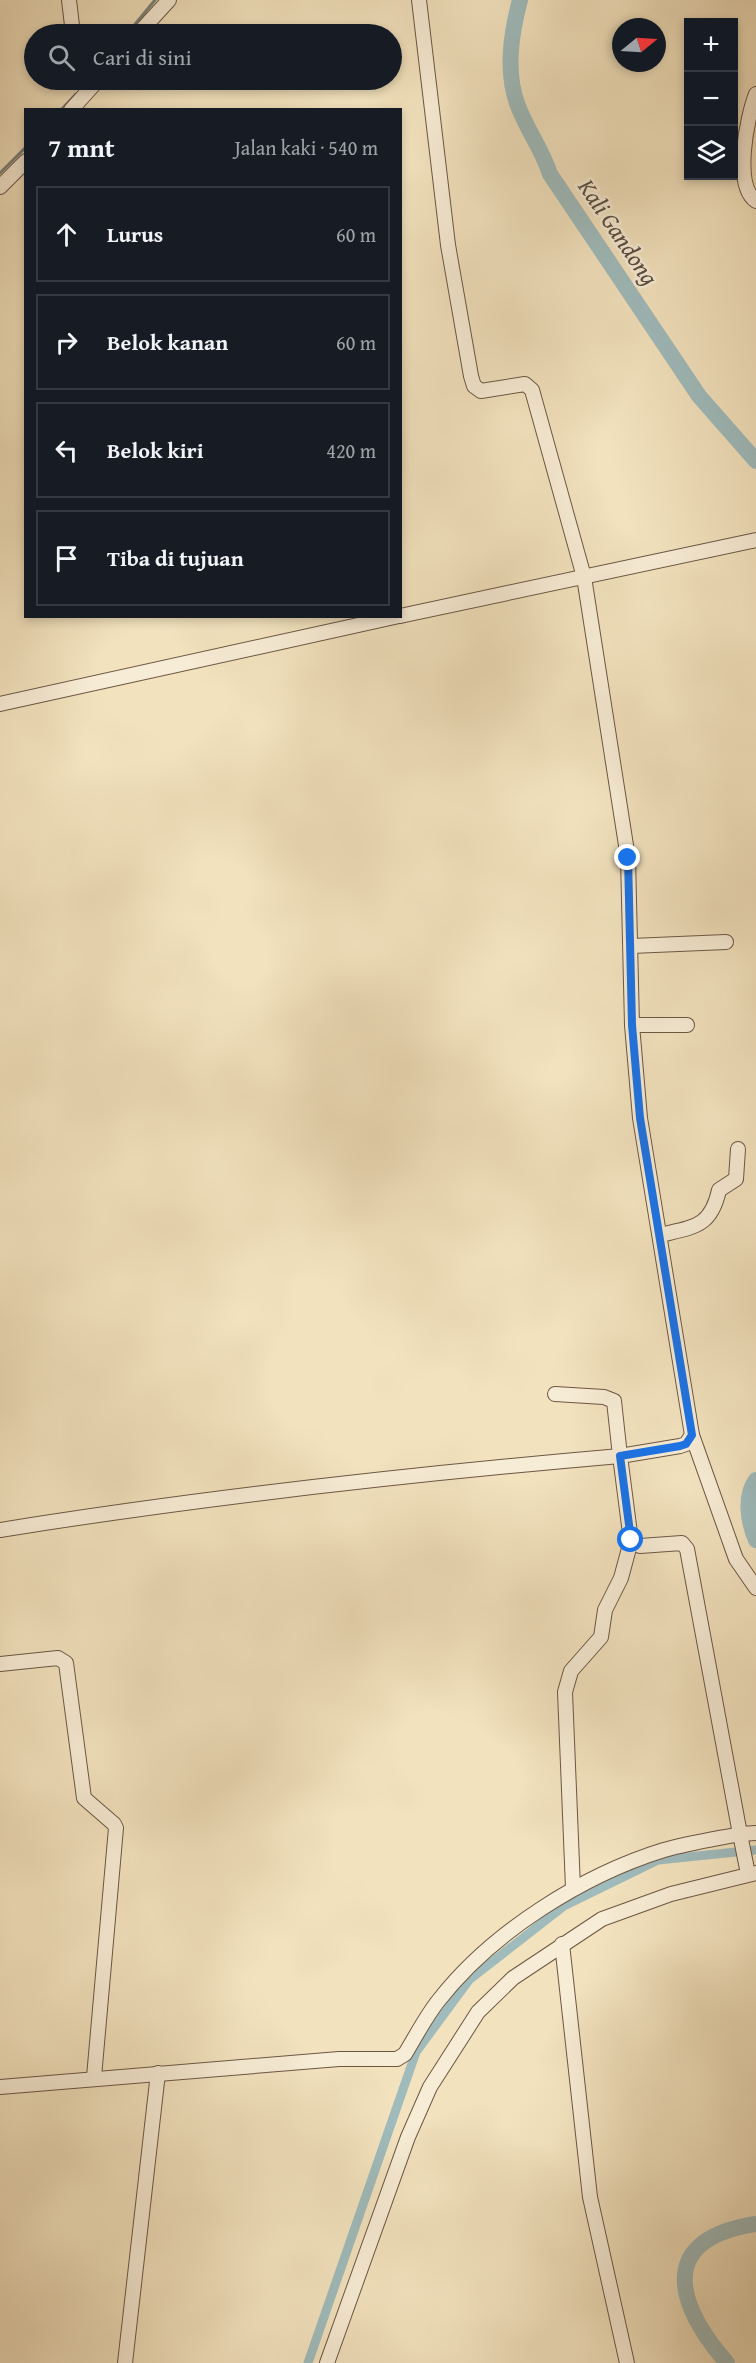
<!DOCTYPE html>
<html lang="id">
<head>
<meta charset="utf-8">
<style>
	:root { --surface:#171b24; --page:#20242c; --text:#f1f3f6; --muted:#9ea1a6; --line:#363941 }
	body { margin:0; font-family:"Gentium Book Plus",serif; background:var(--page); color:var(--text) }
	.controls { position:absolute; right:18px; top:18px; display:grid; overflow:hidden; border-radius:0px; box-shadow:0 3px 9px #0003 }
	.controls button { width:54px; height:54px; display:grid; place-items:center; padding:0; border:0; border-bottom:2px solid var(--line); background:var(--surface); color:var(--text); font:30px sans-serif }
	.compass { position:absolute; left:612px; top:18px; width:54px; height:54px; border-radius:50%; background:var(--surface); box-shadow:0 3px 9px #0003; rotate:72deg }
	.stop { position:absolute; width:18px; height:18px; margin:-14px; border:4px solid #1a73e8; border-radius:50%; background:#fff }
	.stop.end { background:#1a73e8; border-color:#fff; box-shadow:0 2px 6px #0008 }
	.list { margin:0; padding:0; list-style:none }
	h2 { display:flex; justify-content:space-between; align-items:center; height:78px; margin:0; padding:0 24px; font-size:26px }
	h2 small { font-size:20px; font-weight:400; color:var(--muted) }
	.list li { display:grid; grid-template-columns:39px 1fr auto; gap:18px; align-items:center; box-sizing:border-box; height:96px; margin:0 12px 12px; padding:0 12px; border:2px solid var(--line); border-radius:0px }
	.list b { display:block; font-size:22px; white-space:nowrap }
	.list em { font-size:20px; font-style:normal; color:var(--muted) }
	.icon { flex:none; width:33px; height:33px; fill:none; stroke:currentColor; stroke-width:2; stroke-linecap:round; stroke-linejoin:round }
	.map { position:relative; flex:none; width:756px; height:2363px; overflow:hidden }
	.search { position:absolute; background:var(--surface); box-shadow:0 3px 9px #0003; left:24px; top:24px; width:378px; height:66px; display:flex; align-items:center; gap:15px; box-sizing:border-box; padding:0 21px; border-radius:33px; color:var(--muted); font-size:22px }
	.panel { position:absolute; background:var(--surface); box-shadow:0 3px 9px #0003; left:24px; top:108px; width:378px; height:510px; border-radius:0px }
	.map>svg:first-child { display:block }
	.lines { fill:none; stroke-linecap:round; stroke-linejoin:round }
	.stream { stroke:#79817c; stroke-width:3 }
	.canal { stroke:#9fbbbc; stroke-width:9 }
	.river { stroke:#9fbbbc; stroke-width:16 }
	.minor-casing { stroke:#6c5744; stroke-width:16 }
	.minor { stroke:#f7ecd5; stroke-width:14 }
	.route { stroke:#1a73e8; stroke-width:8 }
	.labels { text-anchor:middle; stroke-width:5; stroke-linejoin:round; paint-order:stroke }
	.water-label { font-size:24px; font-style:italic; fill:#574e43; stroke:#f7ecd5 }
</style>
</head>
<body>
<div class="map">
<svg width="756" height="2363" viewBox="0 0 756 2363">
	<rect width="100%" height="100%" fill="#f2e2be"/>
	<filter id="stains"><feTurbulence type="fractalNoise" baseFrequency=".00333" numOctaves="4"/><feColorMatrix values="0 0 0 0 .2 0 0 0 0 .09 0 0 0 0 .02 0 0 0 .5 -.17"/></filter>
	<radialGradient id="worn" r=".72"><stop offset=".6" stop-color="#630" stop-opacity="0"/><stop offset="1" stop-color="#630" stop-opacity=".3"/></radialGradient>
	<g class="lines">
		<!-- stream -->
		<g class="stream">
			<path d="M127 34 155 0"/>
			<path d="M61 110 76 94"/>
			<path d="M0 173 26 147"/>
		</g>
		<!-- canal -->
		<path class="canal" d="M308 2363 416 2052 469 1980 564 1906 658 1860 756 1850"/>
		<!-- river -->
		<g class="river">
			<path d="M520 0C511 34 505 72 518 106 527 130 542 149 550 174L699 396 756 461"/>
			<path d="M756 1480C744 1496 748 1522 756 1540"/>
			<path d="M727 2363C675 2303 657 2239 756 2224"/>
		</g>
		<defs>
			<g id="minor">
				<path d="M69 0 73 34"/>
				<path d="M419 0 448 245 471 376 474 386 481 391 525 384 532 390 584 577 628 858 632 1025 640 1118 692 1435 686 1444 680 1446 620 1456 631 1541 640 1546 682 1543 687 1549 740 1834 756 1833"/>
				<path d="M138 34 169 0"/>
				<path d="M756 94C747 117 733 185 756 201"/>
				<path d="M71 110 98 80"/>
				<path d="M0 187 26 161"/>
				<path d="M400 616 756 540"/>
				<path d="M0 704 399 616"/>
				<path d="M631 946 726 942"/>
				<path d="M632 1025H687"/>
				<path d="M660 1235C694 1227 711 1227 719 1190L736 1179 738 1149"/>
				<path d="M692 1435 736 1559 756 1588"/>
				<path d="M0 1530C205 1497 413 1474 620 1456L614 1401 604 1397 555 1394"/>
				<path d="M0 1664 58 1658 66 1663 84 1798 114 1824 116 1828 94 2077"/>
				<path d="M573 1888 565 1692 571 1671 601 1637 605 1610 621 1578 631 1541"/>
				<path d="M562 1944 590 2197 627 2363"/>
				<path d="M0 2087 339 2059H397L405 2054C416 2036 426 2016 439 2000 492 1932 583 1875 664 1850 689 1843 715 1839 740 1834L748 1874"/>
				<path d="M125 2363 158 2073"/>
				<path d="M327 2363 408 2137 430 2087 478 2012 513 1978 602 1919 671 1894 756 1873"/>
			</g>
		</defs>
		<!-- minor casing -->
		<use href="#minor" class="minor-casing"/>
		<!-- minor -->
		<use href="#minor" class="minor"/>
	</g>
	<g class="lines">
		<!-- route -->
		<path class="route" d="M628 858 632 1025 640 1118 692 1435 686 1444 680 1446 620 1456 631 1540"/>
	</g>
	<g class="labels">
		<!-- water labels -->
		<g class="water-label">
			<text transform="translate(618 232) rotate(56)" y="8">Kali Gandong</text>
		</g>
	</g>
	<rect width="100%" height="100%" filter="url(#stains)"/>
	<rect width="100%" height="100%" fill="url(#worn)"/>
</svg>
<div class="controls">
<button>+</button>
<button>−</button>
<button><svg class="icon" aria-label="layers" viewBox="0 0 24 24"><path d="M12 4l9 5-9 5-9-5zM3 14l9 5 9-5"/></svg></button>
</div>
<svg class="compass" viewBox="-18 -18 36 36"><path d="M0-13l5 13h-10z" fill="#e53935"/><path d="M0 13l5-13h-10z" fill="#9ea1a6"/></svg>
<div class="stop" style="left:631px;top:1540px"></div>
<div class="stop end" style="left:628px;top:858px"></div>
<div class="search"><svg class="icon" aria-label="search" viewBox="0 0 24 24"><circle cx="10" cy="10" r="6"/><path d="M15 15l6 6"/></svg>Cari di sini</div>
<section class="panel">
<h2>7 mnt<small>Jalan kaki · 540 m</small></h2>
<ul class="list">
<li><svg class="icon" aria-label="ahead" viewBox="0 0 24 24"><path d="M12 20V5M6 11l6-6 6 6"/></svg><div><b>Lurus</b></div><em>60 m</em></li>
<li><svg class="icon" aria-label="right" viewBox="0 0 24 24"><path d="M7 20v-9h11M14 6l5 5-5 5"/></svg><div><b>Belok kanan</b></div><em>60 m</em></li>
<li><svg class="icon" aria-label="left" viewBox="0 0 24 24"><path d="M17 20v-9H6M10 6l-5 5 5 5"/></svg><div><b>Belok kiri</b></div><em>420 m</em></li>
<li><svg class="icon" aria-label="arrive" viewBox="0 0 24 24"><path d="M6 21V4h12l-3 4 3 4H6"/></svg><div><b>Tiba di tujuan</b></div></li>
</ul>
</section>
</div>
</body>
</html>
